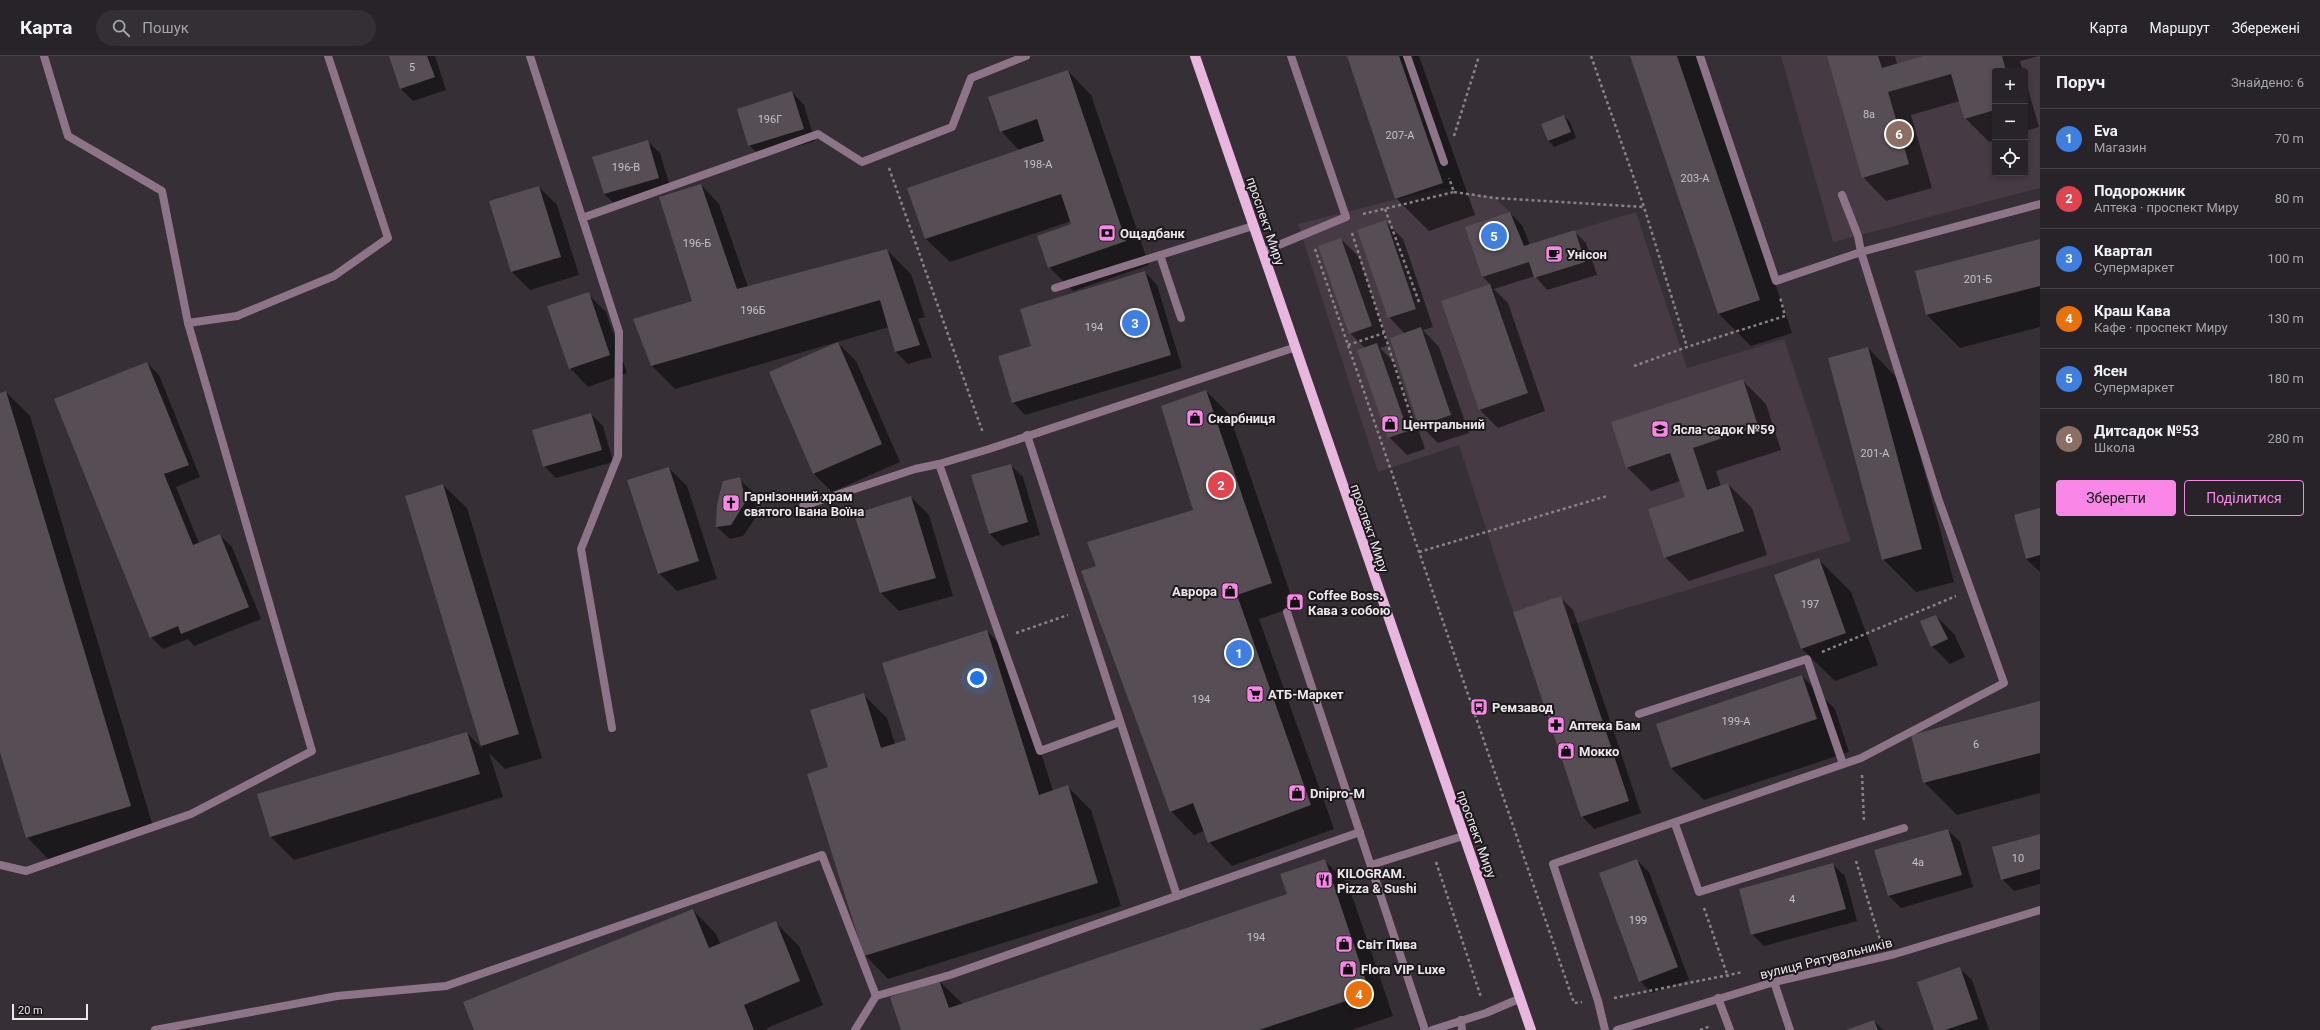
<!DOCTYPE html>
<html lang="uk">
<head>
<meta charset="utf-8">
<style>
	:root { --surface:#282328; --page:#342f34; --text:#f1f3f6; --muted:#a5a4a8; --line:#444045; --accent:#f987e8 }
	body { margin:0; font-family:Roboto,sans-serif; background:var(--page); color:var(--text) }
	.controls { position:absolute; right:12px; top:12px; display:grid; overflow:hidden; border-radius:4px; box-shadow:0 2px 6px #0003 }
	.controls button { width:36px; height:36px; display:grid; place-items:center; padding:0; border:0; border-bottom:1px solid var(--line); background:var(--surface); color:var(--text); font:20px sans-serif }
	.scale { position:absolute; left:12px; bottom:10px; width:76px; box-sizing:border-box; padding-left:4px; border:2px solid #ece7eb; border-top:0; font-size:11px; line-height:14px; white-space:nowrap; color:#ece7eb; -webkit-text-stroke:3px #1c181b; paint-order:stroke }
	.you { position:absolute; left:977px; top:622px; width:14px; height:14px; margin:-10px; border:3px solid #fff; border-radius:50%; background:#1a73e8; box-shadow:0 0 0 6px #1a73e833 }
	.badge { display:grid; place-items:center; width:26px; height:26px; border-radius:50%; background:var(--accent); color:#fff; font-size:13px; font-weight:700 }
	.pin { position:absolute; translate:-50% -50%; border:2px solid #fff; box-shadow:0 1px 4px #0006 }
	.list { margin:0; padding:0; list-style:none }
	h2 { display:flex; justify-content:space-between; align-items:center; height:52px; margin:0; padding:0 16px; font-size:17px }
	h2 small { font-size:13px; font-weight:400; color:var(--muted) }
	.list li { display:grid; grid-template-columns:26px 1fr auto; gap:12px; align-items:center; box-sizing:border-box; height:60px; padding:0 16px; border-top:1px solid var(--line) }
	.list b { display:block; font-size:15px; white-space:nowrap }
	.list p { margin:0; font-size:13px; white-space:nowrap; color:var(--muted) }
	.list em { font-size:13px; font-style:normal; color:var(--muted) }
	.actions { display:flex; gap:8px; padding:12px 16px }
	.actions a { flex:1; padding:9px 0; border:1px solid var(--accent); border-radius:4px; text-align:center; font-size:14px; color:var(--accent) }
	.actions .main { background:var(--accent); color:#111 }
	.icon { flex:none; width:22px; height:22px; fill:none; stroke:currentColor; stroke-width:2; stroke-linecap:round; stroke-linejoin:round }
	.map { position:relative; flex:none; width:2040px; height:974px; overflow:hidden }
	header { display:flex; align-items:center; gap:24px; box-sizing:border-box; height:56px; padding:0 20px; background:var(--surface); border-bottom:1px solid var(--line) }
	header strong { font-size:19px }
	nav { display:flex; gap:22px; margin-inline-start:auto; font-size:14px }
	.search { width:280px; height:36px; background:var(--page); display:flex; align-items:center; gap:10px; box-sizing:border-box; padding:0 14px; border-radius:22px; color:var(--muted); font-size:15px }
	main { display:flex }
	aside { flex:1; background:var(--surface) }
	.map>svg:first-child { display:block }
	.built { fill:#463a44; fill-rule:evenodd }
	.shadow { fill:#0007 }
	.building { fill:#564e54 }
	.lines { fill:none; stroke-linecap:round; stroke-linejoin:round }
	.path { stroke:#898388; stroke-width:2.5; stroke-dasharray:3 3; stroke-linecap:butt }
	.service { stroke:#8d7488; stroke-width:8 }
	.minor { stroke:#8d7488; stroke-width:8 }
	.primary { stroke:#e8b6de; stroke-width:10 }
	.labels { text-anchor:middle; stroke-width:4; stroke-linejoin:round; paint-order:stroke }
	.number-label { font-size:11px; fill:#c6c1c5 }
	.street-label { font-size:13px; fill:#ece7eb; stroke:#1c181b }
	.poi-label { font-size:13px; font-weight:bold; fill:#ece7eb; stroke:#1c181b; text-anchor:start }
</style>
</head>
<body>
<header>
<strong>Карта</strong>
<div class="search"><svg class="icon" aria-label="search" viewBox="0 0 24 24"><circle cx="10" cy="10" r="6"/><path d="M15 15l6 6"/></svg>Пошук</div>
<nav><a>Карта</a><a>Маршрут</a><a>Збережені</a></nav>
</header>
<main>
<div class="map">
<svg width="2040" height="974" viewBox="0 0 2040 974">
	<rect width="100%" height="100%" fill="#362f35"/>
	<!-- built -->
	<g class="built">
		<path d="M1781 0H2040V132L1833 186ZM1995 15H2025V117H1995Z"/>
		<path d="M1442 132 1495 142 1510 156 1524 190 1636 156 1687 312 1784 283 1851 485 1570 569 1561 541 1513 556 1459 389 1378 416 1298 168Z"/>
	</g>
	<!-- shadow -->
	<g class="shadow">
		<path d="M390 0H435L446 34 413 45 401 33Z"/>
		<path d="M1347 0H1419L1475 159 1429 175 1396 142Z"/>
		<path d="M1631 0H1698L1792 277 1751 290 1719 258Z"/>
		<path d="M1828 0H1895L1897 8 1927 0H2039L2020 5 2023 15H1995V84L1989 86 1965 62 1960 45 1911 59 1932 132 1886 145 1863 121Z"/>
		<path d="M1068 15 1091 39 1149 209 1073 235 1049 211 1072 168 1071 165 950 206 926 183 909 132 1020 95 1001 75Z"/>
		<path d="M2025 23 2039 71 2025 75Z"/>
		<path d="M792 36 804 49 815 85 761 101 749 89Z"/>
		<path d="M1564 60 1570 66 1576 82 1554 91 1549 85 1542 69Z"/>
		<path d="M647 85 660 97 671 134 617 150 604 138Z"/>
		<path d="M701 129 719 148 748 231 887 194 911 218 925 261 918 263 932 301 908 308 896 296 889 271 675 333 651 309 695 246Z"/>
		<path d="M539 131 557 149 579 219 530 234 512 216Z"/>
		<path d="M1510 157 1522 169 1530 189 1574 175 1586 187 1597 219 1547 234 1535 220 1494 233 1508 247 1545 355 1498 372 1480 354 1442 245 1491 229 1483 221Z"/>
		<path d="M1385 165 1403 183 1433 271 1423 274 1439 291 1469 377 1438 387 1420 369 1405 278 1389 261Z"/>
		<path d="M1341 183 1359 201 1389 289 1380 292 1395 307 1425 393 1407 399 1389 381 1365 292 1350 277Z"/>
		<path d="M2040 184V271L1960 292 1927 259 1916 216Z"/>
		<path d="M1145 216 1157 229 1182 312 1025 359 1013 346 1032 291Z"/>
		<path d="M588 238 606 256 627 317 588 331 570 312Z"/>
		<path d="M838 287 856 305 900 406 832 436 814 418Z"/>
		<path d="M1868 292 1900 325 1954 526 1916 536 1883 503Z"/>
		<path d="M147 307 159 319 200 421 176 431 199 487 220 479 232 491 261 563 194 590 188 583 163 593 151 581Z"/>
		<path d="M1742 324 1766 348 1781 394 1716 415 1721 430 1728 428 1752 452 1767 499 1689 525 1665 501 1686 442 1680 425 1651 435 1627 411Z"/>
		<path d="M1206 335 1229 358 1295 551 1259 563 1334 773 1232 810 1209 786 1204 775 1194 779 1171 755 1097 510 1194 454Z"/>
		<path d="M6 336 30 360 154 774 50 805 27 781 0 693V338Z"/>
		<path d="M591 358 603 370 613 406 556 422 544 410Z"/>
		<path d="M1010 409 1023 421 1040 479 1002 490 990 478 973 420Z"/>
		<path d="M669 412 687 430 717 523 677 535 659 517Z"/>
		<path d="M739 423 752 435 758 458 743 480 730 483 717 471Z"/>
		<path d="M443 429 467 452 542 702 505 713 489 697 503 741 294 804 270 780 467 677 482 692 406 440Z"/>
		<path d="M911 441 929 459 953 540 899 555 881 537Z"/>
		<path d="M2040 453V516L2026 503Z"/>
		<path d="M1818 503 1851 536 1878 609 1835 625 1802 593Z"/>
		<path d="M1561 542 1573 554 1641 757 1594 773 1582 760Z"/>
		<path d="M1936 560 1954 578 1965 601 1950 608 1932 590Z"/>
		<path d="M987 575 1010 598 1053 735 1067 730 1091 754 1121 850 888 923 865 899 829 712 863 638 887 662 895 688 908 684Z"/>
		<path d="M1802 620 1835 653 1849 696 1704 744 1671 712Z"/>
		<path d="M2040 646V737L1957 759 1924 726Z"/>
		<path d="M1948 774 1960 786 1973 831 1901 852 1889 840 1875 795Z"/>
		<path d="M2040 780V828L2014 835 2002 823Z"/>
		<path d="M1324 804 1348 828 1393 960 1352 974H903L939 925 963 948 1289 839Z"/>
		<path d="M1637 804 1649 816 1689 924 1652 937 1640 925Z"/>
		<path d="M1832 808 1845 820 1857 865 1764 890 1752 878Z"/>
		<path d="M693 854 716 878 721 889 775 866 799 890 823 949 767 972V974H475Z"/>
		<path d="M1959 912 1972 924 1989 974H1935Z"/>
		<path d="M1874 965 1883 974H1848Z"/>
	</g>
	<!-- building -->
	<g class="building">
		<path d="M389 0H427L435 21 400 33Z"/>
		<path d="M1347 0H1399L1443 127 1395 143Z"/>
		<path d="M1630 0H1677L1760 244 1718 258Z"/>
		<path d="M1827 0H1878L1882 12 1923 0H2002L2006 15H1995V54L1964 63 1951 18 1888 36 1909 108 1862 122Z"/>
		<path d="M1068 14 1126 185 1048 212 1037 180 1071 168 1061 138 925 183 907 132 1044 85 1037 63 1000 76 988 41Z"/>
		<path d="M792 35 804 73 748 90 737 53Z"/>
		<path d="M1564 59 1571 76 1548 85 1541 68Z"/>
		<path d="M648 84 659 122 604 138 592 101Z"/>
		<path d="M701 128 737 233 887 193 920 289 895 296 880 244 651 310 633 263 692 245 659 141Z"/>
		<path d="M539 130 561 201 511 216 489 145Z"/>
		<path d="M1510 156 1524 190 1575 174 1585 206 1534 222 1529 206 1482 221 1465 171Z"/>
		<path d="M1386 164 1416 253 1388 262 1357 174Z"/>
		<path d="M1341 182 1372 270 1349 278 1318 190Z"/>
		<path d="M2040 183V230L1926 259 1915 215Z"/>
		<path d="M1145 215 1171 299 1012 347 998 300 1031 290 1020 253Z"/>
		<path d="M1490 228 1528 337 1479 354 1441 245Z"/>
		<path d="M589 236 610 299 569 313 547 250Z"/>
		<path d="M1421 271 1451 359 1419 370 1390 282Z"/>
		<path d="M838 286 882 388 813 418 769 316Z"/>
		<path d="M1377 287 1408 375 1388 382 1357 294Z"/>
		<path d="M1868 291 1922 493 1882 504 1828 302Z"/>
		<path d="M147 306 189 409 164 418 193 489 220 478 249 551 181 578 178 570 150 582 54 343Z"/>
		<path d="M1743 323 1758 370 1693 392 1707 434 1728 427 1744 475 1664 502 1648 453 1685 441 1670 397 1626 412 1611 366Z"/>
		<path d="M1206 334 1272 527 1237 539 1311 749 1208 787 1193 747 1170 756 1081 515 1096 510 1087 486 1193 454 1161 350Z"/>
		<path d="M6 335 131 750 26 782 0 696V337Z"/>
		<path d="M591 357 602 394 543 411 532 374Z"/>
		<path d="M1011 408 1028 466 989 478 971 419Z"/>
		<path d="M669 411 699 505 658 518 627 424Z"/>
		<path d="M740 421 746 445 731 469 716 471 717 448 723 425Z"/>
		<path d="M443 428 519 678 481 690 405 440Z"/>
		<path d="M911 440 936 522 880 537 854 458Z"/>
		<path d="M2040 452V499L2026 503 2014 459Z"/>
		<path d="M1819 502 1846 577 1801 593 1774 519Z"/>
		<path d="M1561 540 1629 745 1581 761 1513 556Z"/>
		<path d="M1936 559 1948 583 1931 591 1920 565Z"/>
		<path d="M987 574 1039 739 1068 729 1098 827 864 900 807 718 828 711 810 654 864 637 881 692 906 684 882 607Z"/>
		<path d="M1802 619 1817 663 1671 712 1656 668Z"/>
		<path d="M2040 645V697L1923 727 1911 679Z"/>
		<path d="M467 676 480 718 270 781 257 738Z"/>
		<path d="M1948 773 1962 819 1888 840 1874 794Z"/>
		<path d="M2040 778V813L2001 824 1992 791Z"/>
		<path d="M1325 803 1370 937 1259 974H901L890 941 939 924 949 952 1287 838 1280 818Z"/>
		<path d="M1637 803 1678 911 1639 926 1599 817Z"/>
		<path d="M1833 807 1846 853 1751 879 1739 833Z"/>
		<path d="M693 853 709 892 776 865 800 925 744 949 754 974H474L463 946Z"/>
		<path d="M1960 911 1978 963 1945 974H1934L1917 926Z"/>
		<path d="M1874 964 1878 974H1846Z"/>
	</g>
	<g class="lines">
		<!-- path -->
		<g class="path">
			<path d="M1591 0 1644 151 1687 291"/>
			<path d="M1454 80 1479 0"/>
			<path d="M889 112 983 377"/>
			<path d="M1454 136 1495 142 1644 151"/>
			<path d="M1385 153 1419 246"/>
			<path d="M1363 158 1454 136 1449 122"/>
			<path d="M1352 177 1415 373"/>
			<path d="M1315 193 1574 947 1582 946"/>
			<path d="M1348 289 1384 277"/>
			<path d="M1634 310 1687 291 1785 260 1780 241"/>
			<path d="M1419 496 1607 440"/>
			<path d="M1016 577 1068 559"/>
			<path d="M1822 596 1956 540"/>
			<path d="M1862 719 1864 766"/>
			<path d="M1856 805 1880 884"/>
			<path d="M1436 806 1481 941"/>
			<path d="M1704 852 1728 921"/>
			<path d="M1614 942 1743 916"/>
			<path d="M1700 974 1711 970"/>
		</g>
		<!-- service -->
		<g class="service">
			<path d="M44 0 68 80 162 135 188 267"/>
			<path d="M530 0 619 276 618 400 581 493 612 672"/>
			<path d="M1407 0 1444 106"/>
			<path d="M1842 139 1858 180 1861 196 2040 148"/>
			<path d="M582 162 818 78 862 106 952 71 971 22 1026 0"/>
			<path d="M1262 196 1346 161 1291 0"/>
			<path d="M1160 199 1181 262"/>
			<path d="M1055 232 1253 170"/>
			<path d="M1027 379 1177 840"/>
			<path d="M939 408 1040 695 1120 666"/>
			<path d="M803 450 915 413 939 408 989 393 1296 291"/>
			<path d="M1287 556 1425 974"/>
			<path d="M1639 658 1807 603 1843 708"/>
			<path d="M1675 768 1699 836 1904 772"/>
			<path d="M0 809 26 815 191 758 312 695 188 267 237 260"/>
			<path d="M1371 809 1463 780"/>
			<path d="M1774 926 1790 974"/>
			<path d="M1718 942 1730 974"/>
			<path d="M1461 964 1462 974"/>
			<path d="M155 974 337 940 446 930 822 799 876 940 950 919 1360 776"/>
			<path d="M855 974 876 940"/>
			<path d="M1432 974 1486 957 1521 942"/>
			<path d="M1605 974 1598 945 1553 808 1861 702 2004 627 1938 442 1861 196 1776 225 1700 0"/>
		</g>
		<!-- minor -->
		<g class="minor">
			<path d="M237 260 334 220 388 182 328 0"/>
			<path d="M1617 974 1774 926 1895 898 2040 854"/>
		</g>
		<!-- primary -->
		<path class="primary" d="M1195 0 1531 974"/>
	</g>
	<!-- icons -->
	<defs>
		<symbol id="bank-square" viewBox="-11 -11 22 22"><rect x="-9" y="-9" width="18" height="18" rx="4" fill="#f987e8" stroke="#1c181b"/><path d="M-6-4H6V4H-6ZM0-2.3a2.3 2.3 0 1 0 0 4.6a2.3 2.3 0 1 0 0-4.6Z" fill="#111"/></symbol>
		<symbol id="cafe-square" viewBox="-11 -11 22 22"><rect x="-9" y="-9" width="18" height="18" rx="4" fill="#f987e8" stroke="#1c181b"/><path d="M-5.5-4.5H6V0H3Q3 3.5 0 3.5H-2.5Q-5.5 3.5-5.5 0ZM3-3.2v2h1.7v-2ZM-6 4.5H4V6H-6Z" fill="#111"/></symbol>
		<symbol id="shop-square" viewBox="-11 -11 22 22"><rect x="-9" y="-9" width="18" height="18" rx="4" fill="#f987e8" stroke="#1c181b"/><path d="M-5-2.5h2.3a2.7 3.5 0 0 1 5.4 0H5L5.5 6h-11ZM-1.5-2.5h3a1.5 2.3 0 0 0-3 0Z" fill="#111"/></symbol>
		<symbol id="school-square" viewBox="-11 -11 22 22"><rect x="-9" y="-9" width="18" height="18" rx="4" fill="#f987e8" stroke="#1c181b"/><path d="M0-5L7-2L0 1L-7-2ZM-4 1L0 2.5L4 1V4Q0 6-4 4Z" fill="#111"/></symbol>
		<symbol id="church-square" viewBox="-11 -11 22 22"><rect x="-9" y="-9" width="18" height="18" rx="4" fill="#f987e8" stroke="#1c181b"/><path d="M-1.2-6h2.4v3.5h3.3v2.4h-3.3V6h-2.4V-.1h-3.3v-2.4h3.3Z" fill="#111"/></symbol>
		<symbol id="supermarket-square" viewBox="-11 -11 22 22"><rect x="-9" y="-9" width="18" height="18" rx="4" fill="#f987e8" stroke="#1c181b"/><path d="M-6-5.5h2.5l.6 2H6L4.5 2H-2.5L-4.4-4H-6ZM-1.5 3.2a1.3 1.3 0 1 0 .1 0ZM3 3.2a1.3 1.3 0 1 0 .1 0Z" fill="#111"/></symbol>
		<symbol id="bus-square" viewBox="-11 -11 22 22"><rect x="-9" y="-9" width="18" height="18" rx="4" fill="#f987e8" stroke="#1c181b"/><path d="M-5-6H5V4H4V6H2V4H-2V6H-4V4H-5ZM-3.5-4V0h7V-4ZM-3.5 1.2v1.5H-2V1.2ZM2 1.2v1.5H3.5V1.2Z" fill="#111"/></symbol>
		<symbol id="pharmacy-square" viewBox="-11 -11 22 22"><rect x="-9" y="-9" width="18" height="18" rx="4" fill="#f987e8" stroke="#1c181b"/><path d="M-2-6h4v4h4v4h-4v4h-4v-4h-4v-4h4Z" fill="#111"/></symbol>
		<symbol id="restaurant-square" viewBox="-11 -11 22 22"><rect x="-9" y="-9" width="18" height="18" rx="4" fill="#f987e8" stroke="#1c181b"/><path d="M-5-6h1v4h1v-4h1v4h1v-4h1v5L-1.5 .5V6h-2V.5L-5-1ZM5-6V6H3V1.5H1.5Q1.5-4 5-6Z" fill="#111"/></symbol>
	</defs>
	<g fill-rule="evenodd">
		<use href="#bank-square" x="1097" y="167" width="20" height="20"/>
		<use href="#cafe-square" x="1544" y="188" width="20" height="20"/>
		<use href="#shop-square" x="1185" y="352" width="20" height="20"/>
		<use href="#shop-square" x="1380" y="358" width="20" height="20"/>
		<use href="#school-square" x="1650" y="363" width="20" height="20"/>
		<use href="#church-square" x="721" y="437" width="20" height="20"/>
		<use href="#shop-square" x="1220" y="525" width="20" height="20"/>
		<use href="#shop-square" x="1285" y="536" width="20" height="20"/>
		<use href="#supermarket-square" x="1245" y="628" width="20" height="20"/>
		<use href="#bus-square" x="1469" y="641" width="20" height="20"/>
		<use href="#pharmacy-square" x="1546" y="659" width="20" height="20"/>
		<use href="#shop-square" x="1556" y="685" width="20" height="20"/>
		<use href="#shop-square" x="1287" y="727" width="20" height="20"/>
		<use href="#restaurant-square" x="1314" y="814" width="20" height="20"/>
		<use href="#shop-square" x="1334" y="878" width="20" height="20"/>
		<use href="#shop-square" x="1338" y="903" width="20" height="20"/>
	</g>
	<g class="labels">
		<!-- number labels -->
		<g class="number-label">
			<text x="412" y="15">5</text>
			<text x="1869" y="62">8а</text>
			<text x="770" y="67">196Г</text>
			<text x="1400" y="83">207-А</text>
			<text x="1038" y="112">198-А</text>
			<text x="626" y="115">196-В</text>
			<text x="1695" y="126">203-А</text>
			<text x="697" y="191">196-Б</text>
			<text x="1978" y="227">201-Б</text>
			<text x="753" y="258">196Б</text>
			<text x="1094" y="275">194</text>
			<text x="1875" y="401">201-А</text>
			<text x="1810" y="552">197</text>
			<text x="1201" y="647">194</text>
			<text x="1736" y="669">199-А</text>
			<text x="1976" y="692">6</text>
			<text x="2018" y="806">10</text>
			<text x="1918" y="810">4а</text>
			<text x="1792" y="847">4</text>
			<text x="1638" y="868">199</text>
			<text x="1256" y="885">194</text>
		</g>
		<!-- street labels -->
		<g class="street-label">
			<text transform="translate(1266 165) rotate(71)" y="5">проспект Миру</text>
			<text transform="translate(1370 472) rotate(71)" y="5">проспект Миру</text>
			<text transform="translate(1477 778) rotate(70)" y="5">проспект Миру</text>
			<text transform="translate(1826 902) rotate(-14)" y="5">вулиця Рятувальників</text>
		</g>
		<!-- poi labels -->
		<g class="poi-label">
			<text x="1120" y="182">Ощадбанк</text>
			<text x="1567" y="203">Унісон</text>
			<text x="1208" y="367">Скарбниця</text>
			<text x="1403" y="373">Центральний</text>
			<text x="1673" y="378">Ясла-садок №59</text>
			<text x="744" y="445">Гарнізонний храм<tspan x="744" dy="15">святого Івана Воїна</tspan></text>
			<text x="1217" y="540" text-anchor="end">Аврора</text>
			<text x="1308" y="544">Coffee Boss.<tspan x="1308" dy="15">Кава з собою</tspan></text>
			<text x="1268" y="643">АТБ-Маркет</text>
			<text x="1492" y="656">Ремзавод</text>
			<text x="1569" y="674">Аптека Бам</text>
			<text x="1579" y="700">Мокко</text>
			<text x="1310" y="742">Dnipro-M</text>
			<text x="1337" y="822">KILOGRAM.<tspan x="1337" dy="15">Pizza &amp; Sushi</tspan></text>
			<text x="1357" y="893">Світ Пива</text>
			<text x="1361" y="918">Flora VIP Luxe</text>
		</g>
	</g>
</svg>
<div class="controls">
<button>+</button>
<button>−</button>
<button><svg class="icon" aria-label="locate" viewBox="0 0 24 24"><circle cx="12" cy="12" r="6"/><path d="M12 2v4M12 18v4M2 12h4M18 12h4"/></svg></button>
</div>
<div class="scale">20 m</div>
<div class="you"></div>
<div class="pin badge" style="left:1239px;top:597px;background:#3f7fe0">1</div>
<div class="pin badge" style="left:1221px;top:429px;background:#e0444e">2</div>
<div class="pin badge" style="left:1135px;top:267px;background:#3f7fe0">3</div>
<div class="pin badge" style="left:1359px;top:938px;background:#e8710a">4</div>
<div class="pin badge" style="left:1494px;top:180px;background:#3f7fe0">5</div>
<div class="pin badge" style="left:1899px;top:78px;background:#8d6e63">6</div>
</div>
<aside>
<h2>Поруч<small>Знайдено: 6</small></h2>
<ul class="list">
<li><span class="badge" style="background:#3f7fe0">1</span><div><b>Eva</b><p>Магазин</p></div><em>70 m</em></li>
<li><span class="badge" style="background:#e0444e">2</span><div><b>Подорожник</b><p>Аптека · проспект Миру</p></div><em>80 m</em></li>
<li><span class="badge" style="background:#3f7fe0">3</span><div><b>Квартал</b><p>Супермаркет</p></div><em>100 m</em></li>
<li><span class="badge" style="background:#e8710a">4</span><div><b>Краш Кава</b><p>Кафе · проспект Миру</p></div><em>130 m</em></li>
<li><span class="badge" style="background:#3f7fe0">5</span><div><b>Ясен</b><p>Супермаркет</p></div><em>180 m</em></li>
<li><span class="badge" style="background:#8d6e63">6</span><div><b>Дитсадок №53</b><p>Школа</p></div><em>280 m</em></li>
</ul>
<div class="actions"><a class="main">Зберегти</a><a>Поділитися</a></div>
</aside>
</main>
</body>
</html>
